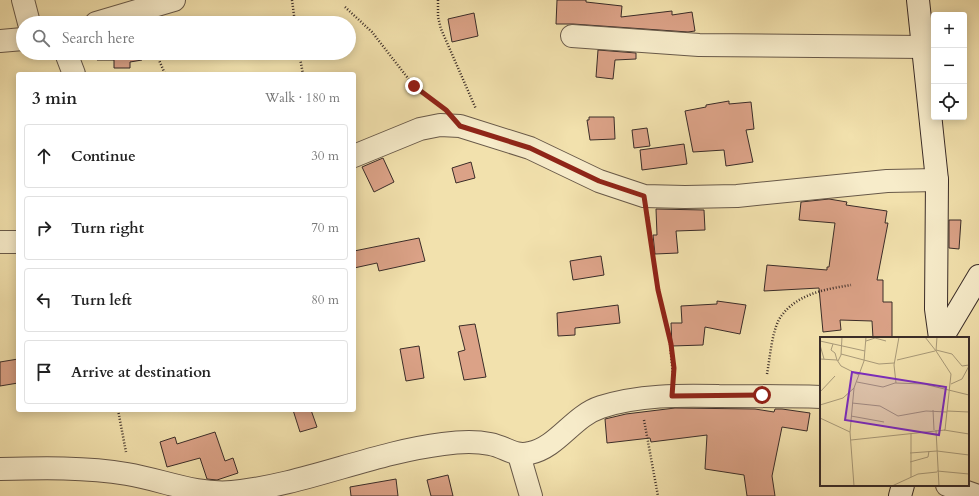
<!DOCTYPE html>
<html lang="en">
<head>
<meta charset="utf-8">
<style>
	:root { --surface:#fff; --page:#f2f2f2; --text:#222; --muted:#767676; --line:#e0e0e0 }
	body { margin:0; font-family:Cardo,serif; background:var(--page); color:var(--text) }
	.controls { position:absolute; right:12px; top:12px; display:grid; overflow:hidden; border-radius:4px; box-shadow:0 2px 10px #0003 }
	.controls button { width:36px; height:36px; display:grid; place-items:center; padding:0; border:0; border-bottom:1px solid var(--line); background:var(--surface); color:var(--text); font:20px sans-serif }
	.stop { position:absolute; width:12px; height:12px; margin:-9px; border:3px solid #8f2418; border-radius:50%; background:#fff }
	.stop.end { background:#8f2418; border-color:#fff; box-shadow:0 1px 4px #0008 }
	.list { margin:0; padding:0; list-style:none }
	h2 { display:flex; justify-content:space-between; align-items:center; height:52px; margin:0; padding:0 16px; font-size:17px }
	h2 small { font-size:13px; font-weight:400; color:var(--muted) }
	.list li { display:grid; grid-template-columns:26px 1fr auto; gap:12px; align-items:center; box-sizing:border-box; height:64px; margin:0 8px 8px; padding:0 8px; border:1px solid var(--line); border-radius:4px }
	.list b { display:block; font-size:15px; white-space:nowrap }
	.list em { font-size:13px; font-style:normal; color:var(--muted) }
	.icon { flex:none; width:22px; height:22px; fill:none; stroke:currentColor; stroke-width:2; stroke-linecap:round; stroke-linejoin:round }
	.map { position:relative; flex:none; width:979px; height:496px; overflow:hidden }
	.search { position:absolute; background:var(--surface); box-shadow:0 2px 10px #0003; left:16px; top:16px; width:340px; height:44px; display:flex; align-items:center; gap:10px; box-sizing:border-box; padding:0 14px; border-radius:22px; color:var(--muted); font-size:15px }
	.panel { position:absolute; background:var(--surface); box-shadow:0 2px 10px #0003; left:16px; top:72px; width:340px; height:340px; border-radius:4px }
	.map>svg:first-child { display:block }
	.building { fill:#dba287; stroke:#3a2c28 }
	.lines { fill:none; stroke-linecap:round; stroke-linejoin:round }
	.street-casing { stroke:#685949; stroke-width:24 }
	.secondary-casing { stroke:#3a2c28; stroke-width:24 }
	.path { stroke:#3a2c28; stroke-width:2.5; stroke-dasharray:1 2; stroke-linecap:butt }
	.street { stroke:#f7ecca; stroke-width:22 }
	.secondary { stroke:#f7ecca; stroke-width:22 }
	.route { stroke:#8f2418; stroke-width:5 }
	.inset-road { fill:none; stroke:#a89978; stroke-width:1 }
	.view { fill:#7b2cbf; fill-opacity:0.15; stroke:#7b2cbf; stroke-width:2 }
	.inset-edge { fill:none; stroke:#3a2c28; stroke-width:2 }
</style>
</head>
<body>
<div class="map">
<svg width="979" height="496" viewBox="0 0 979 496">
	<rect width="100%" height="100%" fill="#f2e1ad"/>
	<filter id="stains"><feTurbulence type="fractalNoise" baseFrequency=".005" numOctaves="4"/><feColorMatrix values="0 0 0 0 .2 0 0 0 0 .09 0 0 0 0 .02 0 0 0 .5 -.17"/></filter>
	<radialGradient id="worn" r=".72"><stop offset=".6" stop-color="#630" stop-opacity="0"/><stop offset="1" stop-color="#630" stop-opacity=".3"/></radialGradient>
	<!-- building -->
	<g class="building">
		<path d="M557 0H586V2L622 6 621 17 672 11V15L692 12 695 31 688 32 573 24H556Z"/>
		<path d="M474 13 478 36 452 42 448 19Z"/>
		<path d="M598 50 636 53V59L615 60 613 79 596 77Z"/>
		<path d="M96 53H140L142 60 130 62V68H114V60H97Z"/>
		<path d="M729 101V104L751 102 754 129 746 130 753 162 726 166 724 150 693 152 685 111 706 107V105Z"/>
		<path d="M589 117H614L615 139 590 140 587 120H589Z"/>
		<path d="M647 128 650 146 634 148 632 130Z"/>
		<path d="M684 144 687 164 642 170 640 150Z"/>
		<path d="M383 158 394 182 374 192 362 167Z"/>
		<path d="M471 162 475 178 456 183 452 168Z"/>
		<path d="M829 199 847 202 846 205 887 211 885 223H888L877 280H883V302H892V338H873L872 321 840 320 841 330 823 332 819 288 764 291 767 265 827 270V267H829L835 223 799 220 801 202Z"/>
		<path d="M656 209 704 210 705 230 676 231 678 253 655 254 653 235H657Z"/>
		<path d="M949 220H961L959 249 949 248Z"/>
		<path d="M419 238 425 261 379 271 377 263 354 268V251Z"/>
		<path d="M601 256 604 275 573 280 570 261Z"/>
		<path d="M717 301 746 305 740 334 705 327 703 345 672 346 671 323H682L681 306 717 304Z"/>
		<path d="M618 305 620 323 575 328V335L558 336 557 313Z"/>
		<path d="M475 324 486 377 464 380 458 352 465 350 459 326Z"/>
		<path d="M419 346 424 378 406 381 400 349Z"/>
		<path d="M18 359V383L0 386V362Z"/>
		<path d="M675 408 755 409 774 412 775 409H782L810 413 807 431 782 427 772 476 775 496H747L744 475 705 469 707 435 651 442 650 438 607 443 605 419 626 414Z"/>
		<path d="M293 410H311L317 427 300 432Z"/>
		<path d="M215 432 225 461 233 458 238 473 217 480 207 479 200 458 167 467 160 442 175 437 177 444Z"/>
		<path d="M448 475 453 496H431L427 480Z"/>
		<path d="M396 479 398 496H351L350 487Z"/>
	</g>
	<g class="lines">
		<defs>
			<g id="street">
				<path d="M23 0 29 23"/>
				<path d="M96 23 174 0"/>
				<path d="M572 36 699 45 924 47"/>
				<path d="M0 41 23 39"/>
				<path d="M66 53 74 74"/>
				<path d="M354 156 420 129 440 125 460 126 530 148 599 181 644 196 685 197 737 196 887 181 937 180"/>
				<path d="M0 242H18"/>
				<path d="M519 455 531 496"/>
				<path d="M0 469C42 468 86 467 127 474 163 480 195 495 232 492 304 485 371 453 443 444 458 442 475 441 490 444 506 447 514 457 530 453 558 447 573 416 601 407 638 395 680 395 719 396 753 396 787 396 821 397"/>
				<path d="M947 485 978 496"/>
			</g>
			<g id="secondary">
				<path d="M918 0 937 180 936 309 940 338"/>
				<path d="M942 338 979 276"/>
				<path d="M900 496 903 485"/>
			</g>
		</defs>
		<!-- street casing -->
		<use href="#street" class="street-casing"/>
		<!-- secondary casing -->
		<use href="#secondary" class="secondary-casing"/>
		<!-- path -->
		<g class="path">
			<path d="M292 0 295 23"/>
			<path d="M438 0V17L441 29 476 109"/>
			<path d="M345 7 372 32 414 86 437 104"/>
			<path d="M156 53 165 74"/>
			<path d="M299 53 303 74"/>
			<path d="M648 217 658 290 669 334 673 375"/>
			<path d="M767 374C770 358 772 327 782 315 799 293 827 289 851 285"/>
			<path d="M118 410 126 452"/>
			<path d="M644 420 658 496"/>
		</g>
		<!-- street -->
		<use href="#street" class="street"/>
		<!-- secondary -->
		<use href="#secondary" class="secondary"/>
	</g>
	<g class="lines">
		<!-- route -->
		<path class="route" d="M414 86 446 110 460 126 530 148 599 181 644 196 658 290 671 344 674 368 672 396 762 395"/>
	</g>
	<!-- overview -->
	<g transform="translate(820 337)">
		<rect width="149" height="149" fill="#f2e1ad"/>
		<path class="inset-road" d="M105 0 116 14M0 4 45 14M46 4 55 1 66 4M13 7 11 13 15 16 17 23M0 8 4 22M116 13 132 17 142 29 149 28M21 17 59 27 74 26M0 22 17 23 21 29 39 38M77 23 115 14M18 24 21 18 22 0M37 45 63 50 75 46 104 47 149 58M76 46 74 28 79 0M131 47 142 42 149 29M34 51 30 95 34 149M0 55 15 39M32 66 60 69 78 79 106 74 127 75M0 68 23 61 34 51 44 24 46 0M113 73 114 93M127 74 149 75M31 79 64 85M0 81 30 95M116 93 119 149M124 93 149 97M91 96V140M31 103 125 93 131 37 116 14 117 0M90 116 117 114 149 118M90 125 108 120 109 114M117 134 149 137M72 149 98 137 117 135"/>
		<path class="view" d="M32 35 126 50 119 98 25 83Z"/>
		<rect width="149" height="149" class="inset-edge"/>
	</g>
	<rect width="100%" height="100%" filter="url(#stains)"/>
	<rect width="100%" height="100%" fill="url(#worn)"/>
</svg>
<div class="controls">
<button>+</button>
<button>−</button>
<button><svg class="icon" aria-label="locate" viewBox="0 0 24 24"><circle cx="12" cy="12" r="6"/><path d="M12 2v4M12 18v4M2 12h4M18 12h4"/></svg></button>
</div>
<div class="stop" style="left:762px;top:395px"></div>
<div class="stop end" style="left:414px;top:86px"></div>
<div class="search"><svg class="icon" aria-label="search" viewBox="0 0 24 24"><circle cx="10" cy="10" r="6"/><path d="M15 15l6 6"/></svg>Search here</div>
<section class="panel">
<h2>3 min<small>Walk · 180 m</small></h2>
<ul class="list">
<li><svg class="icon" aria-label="ahead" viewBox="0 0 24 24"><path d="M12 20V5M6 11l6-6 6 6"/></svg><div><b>Continue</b></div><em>30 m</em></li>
<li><svg class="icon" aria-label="right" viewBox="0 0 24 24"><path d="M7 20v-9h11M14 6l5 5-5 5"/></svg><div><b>Turn right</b></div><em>70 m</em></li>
<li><svg class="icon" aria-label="left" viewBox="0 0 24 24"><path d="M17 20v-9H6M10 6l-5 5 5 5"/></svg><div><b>Turn left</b></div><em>80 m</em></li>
<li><svg class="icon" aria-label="arrive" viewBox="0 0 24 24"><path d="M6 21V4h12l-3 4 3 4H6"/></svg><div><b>Arrive at destination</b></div></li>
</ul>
</section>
</div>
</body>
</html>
